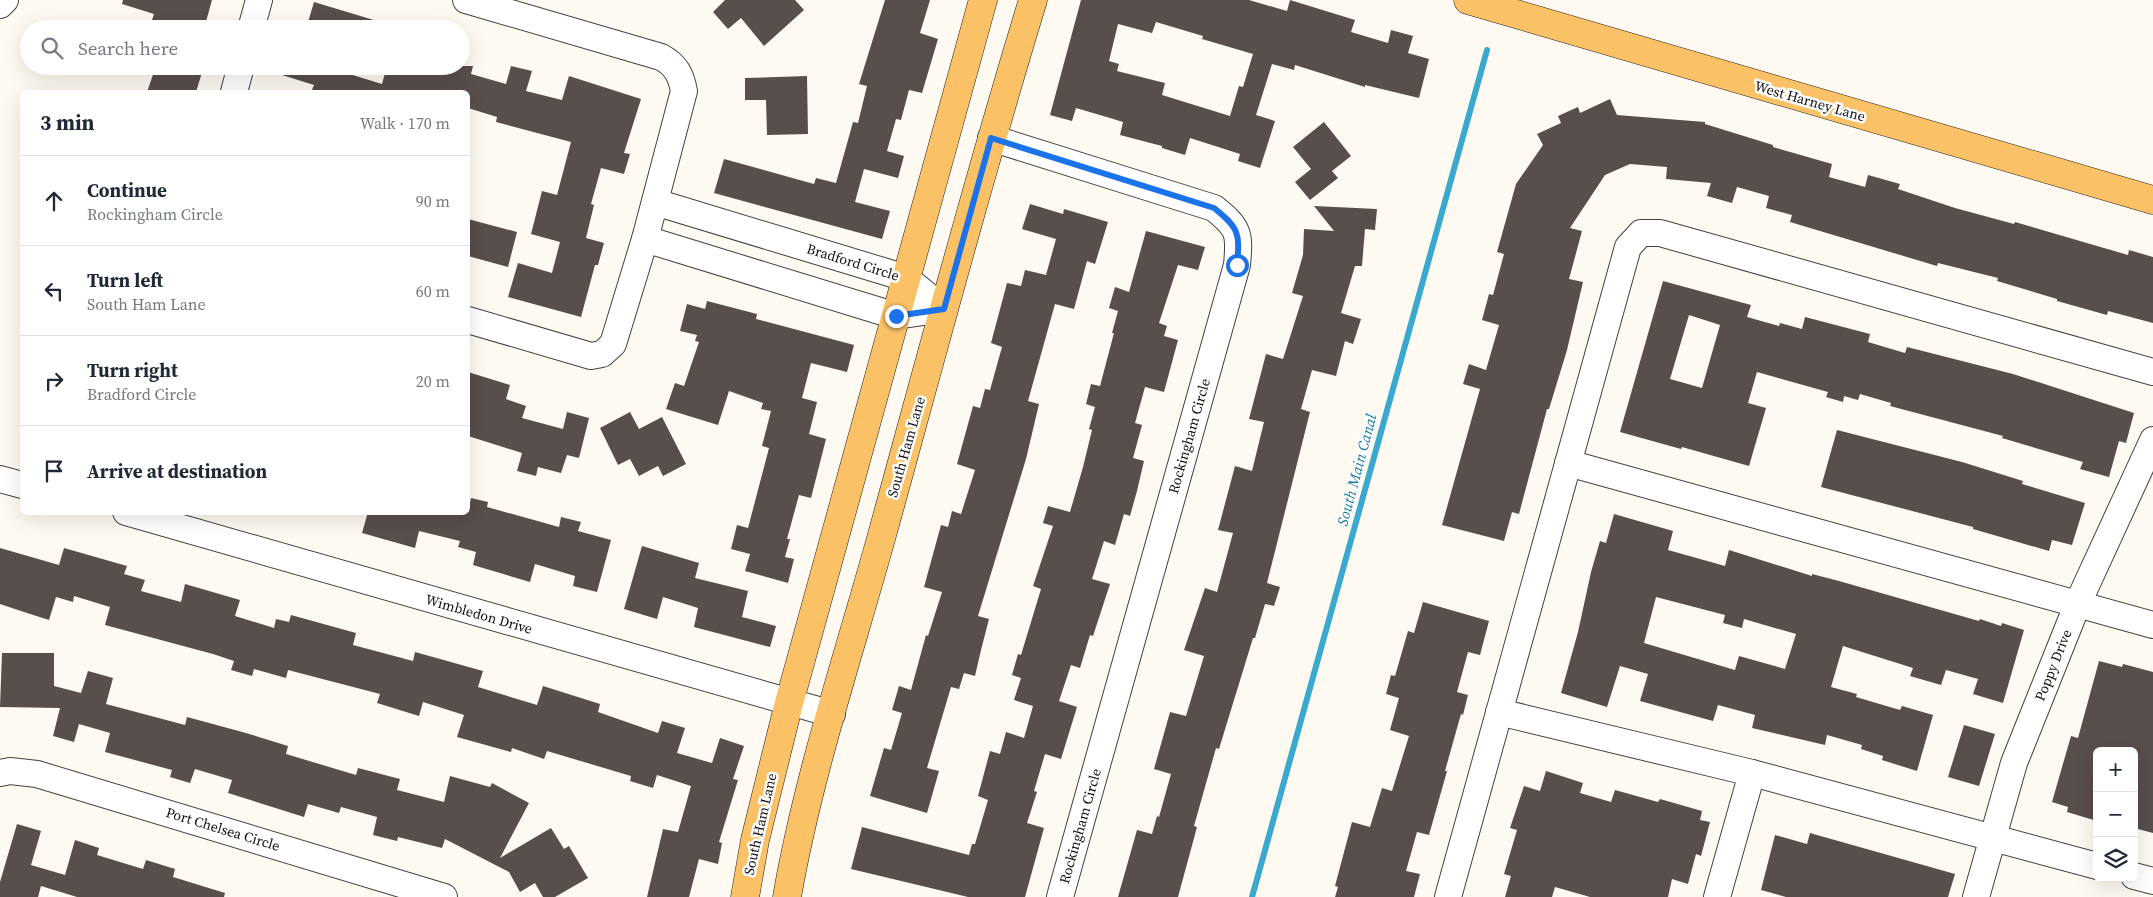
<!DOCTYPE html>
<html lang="en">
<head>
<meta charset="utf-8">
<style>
	:root { --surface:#fff; --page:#f6f6f7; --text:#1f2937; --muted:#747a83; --line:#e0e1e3 }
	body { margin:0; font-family:"Source Serif 4",serif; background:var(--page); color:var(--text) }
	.controls { position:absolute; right:15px; bottom:15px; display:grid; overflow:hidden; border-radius:8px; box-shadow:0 5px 20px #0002 }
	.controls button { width:45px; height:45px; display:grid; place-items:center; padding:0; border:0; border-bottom:1px solid var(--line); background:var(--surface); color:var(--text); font:25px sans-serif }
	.stop { position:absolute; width:15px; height:15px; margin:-11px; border:4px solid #1a73e8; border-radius:50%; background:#fff }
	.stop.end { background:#1a73e8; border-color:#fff; box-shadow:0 1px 5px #0008 }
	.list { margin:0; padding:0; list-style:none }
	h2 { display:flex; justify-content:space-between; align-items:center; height:65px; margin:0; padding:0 20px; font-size:21px }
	h2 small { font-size:16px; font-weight:400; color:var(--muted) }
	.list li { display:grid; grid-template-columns:32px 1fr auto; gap:15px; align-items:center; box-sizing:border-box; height:90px; padding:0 20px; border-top:1px solid var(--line) }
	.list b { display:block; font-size:19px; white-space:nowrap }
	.list p { margin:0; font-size:16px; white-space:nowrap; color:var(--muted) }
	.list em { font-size:16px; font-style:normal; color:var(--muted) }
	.icon { flex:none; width:28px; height:28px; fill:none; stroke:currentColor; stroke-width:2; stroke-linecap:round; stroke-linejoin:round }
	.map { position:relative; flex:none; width:2153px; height:897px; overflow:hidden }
	.search { position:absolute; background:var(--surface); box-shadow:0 5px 20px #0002; left:20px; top:20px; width:450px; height:55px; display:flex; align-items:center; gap:12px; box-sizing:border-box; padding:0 18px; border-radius:28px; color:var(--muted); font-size:19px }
	.panel { position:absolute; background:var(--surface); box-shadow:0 5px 20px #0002; left:20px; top:90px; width:450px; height:425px; border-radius:8px }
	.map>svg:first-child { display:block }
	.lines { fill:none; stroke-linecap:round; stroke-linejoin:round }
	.stream { stroke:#3ba9cf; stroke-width:6 }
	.building { fill:#584e4b; fill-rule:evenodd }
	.minor-casing { stroke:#424242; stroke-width:28 }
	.major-casing { stroke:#202020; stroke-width:29 }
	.minor { stroke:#fff; stroke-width:26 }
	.major { stroke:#fac166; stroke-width:28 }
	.route { stroke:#1a73e8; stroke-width:6 }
	.labels { text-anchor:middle; stroke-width:5; stroke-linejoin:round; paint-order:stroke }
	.street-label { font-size:14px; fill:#0f0f0f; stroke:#fff }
	.water-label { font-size:15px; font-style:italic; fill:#1679a3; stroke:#fff }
</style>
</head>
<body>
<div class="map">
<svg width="2153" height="897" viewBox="0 0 2153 897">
	<rect width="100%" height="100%" fill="#fffaf1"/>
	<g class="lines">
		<!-- stream -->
		<path class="stream" d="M1252 897 1487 50"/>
	</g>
	<!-- building -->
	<g class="building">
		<path d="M123 0H212L204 29H149L154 14 122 4Z"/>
		<path d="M725 0H795L804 10 764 46 741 18 728 29 713 12Z"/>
		<path d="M885 0H930L920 33 938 39 922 93 909 90 901 120 896 119 887 151 904 156 898 178 864 169 855 202 890 211 882 239 714 193 724 159 814 184 816 178 836 183 853 122 858 123 867 86 859 84Z"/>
		<path d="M1081 0H1249L1287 11 1290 0 1355 20 1351 32 1388 43 1391 30 1413 36 1408 53 1429 59 1419 98 1365 85V87L1295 65 1294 70 1272 64 1256 115 1275 121 1260 168 1238 161 1240 154 1190 138 1185 155 1162 148V146L1120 135 1123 122 1110 118 1076 108 1072 121 1050 115ZM1156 22 1203 36 1202 39 1253 54 1243 87 1239 86 1230 116 1162 95 1165 83 1117 71 1119 64 1109 61 1118 24 1152 33Z"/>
		<path d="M314 2 387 24 386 29H306Z"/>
		<path d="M156 66H204L196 92H147Z"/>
		<path d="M267 66H323L382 84 387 66H473L471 74 506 84 511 66 532 71 526 91 562 100 569 76 641 99 624 153 630 154 624 174 601 168 591 204 594 205 586 238 604 243 598 265H595L581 317 508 297 518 263 552 273 560 242 531 234 542 191 557 195 571 142 496 122 497 117 468 108V92H311L314 85 266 70Z"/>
		<path d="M807 76 808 134 767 135 766 100H745V78Z"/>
		<path d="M1610 99 1617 115 1705 122V124L1773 145V147L1832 164 1829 177 1865 187 1868 175 1900 184 1898 189 1955 208 2014 224 2015 222 2128 255 2129 250 2153 257V323L2108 311 2107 315 2057 301V299L1997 281 1998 278 1938 263 1937 266 1790 222 1792 215 1766 208 1769 196 1737 187 1732 203 1707 196 1711 183 1666 179 1667 167 1630 164 1605 175 1570 228 1582 231 1569 279 1583 282 1567 350 1549 409H1547L1519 514 1512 512 1504 541 1442 525 1480 389 1463 384 1469 364 1486 370 1499 325 1482 320 1489 294 1493 295 1504 254 1497 252 1516 184 1543 145 1537 134 1561 123 1558 116 1578 107 1580 113Z"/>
		<path d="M1324 122 1351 156 1332 171 1338 178 1310 200 1295 182 1311 169 1293 147Z"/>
		<path d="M1030 204 1063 214 1064 209 1108 222 1095 264 1087 261 1074 309 1055 304 1028 401 1039 404 1026 459 978 616 989 619 981 650 975 676 964 673 959 689 951 687 927 768 939 771 927 813 870 796 884 748 891 750 902 713 892 710 899 686 911 690 926 635 928 636 942 592 924 587 941 525 948 527 952 511 961 514 975 470 957 464 973 406 980 408 985 389 990 390 1002 347 991 343 1007 283 1021 286 1025 270 1046 275 1056 239 1022 229Z"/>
		<path d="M1314 206 1377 209 1375 230 1365 229 1362 266H1355L1341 313 1361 319 1353 344 1345 341 1336 376 1312 370 1301 409 1310 412 1267 583 1280 587 1274 606 1265 604 1255 638H1253L1219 749 1216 748 1194 826 1197 827 1178 897H1118L1137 830 1152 834 1157 816 1159 817 1171 774 1154 769 1170 712 1186 716 1204 656 1184 650 1205 588 1217 592 1233 533 1218 530 1235 466 1252 471 1264 422 1249 419 1266 354 1283 359 1303 296 1292 293 1303 255 1304 229 1334 231Z"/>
		<path d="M468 219 517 232 508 267 468 256Z"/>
		<path d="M1146 231 1205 247 1198 270 1178 265 1159 323 1167 326 1164 336 1178 340 1164 392 1145 387 1135 423 1142 425 1133 458 1144 461 1137 491 1130 516 1124 514 1115 545 1104 541 1092 579 1110 584 1093 636 1090 635 1080 668 1071 665 1059 701 1077 707 1061 759 1045 754 1034 791 1037 792 1027 823 1044 828 1025 897H968L851 869 862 827 969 855 972 844H975L988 800 978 796 990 751 1000 754 1006 732 1024 738 1033 706 1014 700 1021 678 1012 675 1018 654 1021 655 1041 589 1033 586 1053 526 1043 523 1048 506 1070 512 1083 467 1092 430 1089 429 1095 407 1086 404 1091 384 1100 386 1114 333H1112L1118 311 1109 308 1115 287 1129 292Z"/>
		<path d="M1663 281 1751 305 1747 317 1779 326 1780 323 1802 329 1805 317 1870 334 1868 342 1905 353 1907 347 2013 374 2134 413 2126 443 2119 441 2109 477 2080 469 2083 462 2002 438 2003 436 1890 406 1891 403 1860 394 1858 400 1844 396 1843 402 1826 397 1828 392 1757 372 1748 403 1766 408 1749 466 1682 447 1681 449 1620 432ZM1689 315 1720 325 1702 388 1670 379Z"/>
		<path d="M707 301 757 314 756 319 854 345 847 372 811 363 802 398 817 402 809 434 826 439 811 498 799 495 787 539H790L785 557 794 559 788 583 745 571 750 554 731 549 737 525 748 528 769 448 762 446 771 411 761 409 763 403 729 391 718 425 666 409 675 383 684 386 699 342 695 341 697 335 680 331 687 304 705 309Z"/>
		<path d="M468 372 510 385 506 399 526 406 522 418 563 429 567 412 589 418 579 458 567 455 561 473 538 467 536 476 517 471 522 453 468 436Z"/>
		<path d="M630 412 639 429 662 417 686 464 663 476 658 466 639 476 630 459 618 465 600 428Z"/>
		<path d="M1837 430 1962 462 2023 481 2022 484 2085 503 2072 545 2052 540 2049 551 1973 529V527L1821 487Z"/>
		<path d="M471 498 488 502 487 507 559 527 561 517 581 522 578 531 611 540 597 592 573 586 575 576 535 564 530 582 473 565 476 552 458 547 460 541 419 531 415 548 362 533 368 512H468Z"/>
		<path d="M1614 514 1673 531 1668 550 1725 566 1729 550 1812 576V574L1839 581 1979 621 1980 619 2001 626 2002 623 2024 630 2003 703 1973 694 1978 679 1946 670 1941 685 1910 676 1913 668 1843 646 1831 687 1857 694 1856 697 1900 710 1902 706 1933 715 1917 771 1882 760 1883 756 1861 749 1862 745 1827 735 1825 745 1752 728 1755 715 1718 705 1713 721 1640 701 1648 674 1620 666 1607 707 1561 693 1578 632 1591 572 1600 541 1606 543ZM1656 597 1725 615 1723 623 1742 628 1744 619 1796 634 1785 669 1739 656 1735 670 1644 643Z"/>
		<path d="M642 546 699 563 695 578 748 591 742 617 776 626 770 647 694 627 698 608 663 597 657 619 624 609Z"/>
		<path d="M0 548 59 565 64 548 127 566 124 574 145 580 141 591 181 602 185 584 240 600 235 616 274 628 276 619 289 622 291 615 356 633 353 645 413 661 415 652 483 671 478 687 537 705 543 686 600 704 598 712 658 733 662 721 685 728 677 753 712 763 720 738 744 746 733 779 738 780 719 842 722 843 718 864 699 859 689 897H647L663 829 678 832 691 786 657 775 653 788 630 781 631 776 547 751 544 759 512 748 511 752 457 737 464 715 423 702 419 716 377 703 380 694 288 670 286 678 254 669 252 676 231 670 234 661 213 654 105 625 110 607 74 596 73 602 56 597 49 620 24 612 0 604Z"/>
		<path d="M1423 602 1489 621 1480 655 1468 652 1457 692 1468 695 1463 715 1461 714 1445 771H1447L1429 835 1417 832 1406 871 1420 874 1414 897H1335L1338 887 1335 886 1352 822 1370 827 1382 788 1392 791 1409 736 1390 730 1399 698 1386 694 1391 675 1395 676 1408 631 1414 633Z"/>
		<path d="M2 653H54V686L81 693 88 671 113 678 106 704 185 725 187 717 246 733 288 746 286 754 356 775 358 768 400 779 397 790 444 802 450 776 490 787 492 783 529 803 500 858 551 828 564 849 569 846 588 878 555 897H543L535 883 520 892 509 872 445 839 442 848 398 837 397 841 373 835 377 817 341 807 339 813 308 804 304 817 228 793 232 780 195 769 190 783 170 777 172 770 105 752 110 733 79 724 74 742 53 736 60 708 0 707Z"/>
		<path d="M2099 661 2122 667 2123 664 2153 672V833L2134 828V751H2097V821L2067 812 2068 807 2052 802 2071 736 2078 738Z"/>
		<path d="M1964 725 1995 734 1979 786 1948 777Z"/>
		<path d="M1546 771 1583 783 1580 793 1611 802 1615 790 1658 802 1660 799 1702 811 1700 820 1710 822 1701 856 1696 854 1688 884 1672 879 1668 897H1590L1555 887 1552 897H1505L1511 876 1504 874 1517 830 1510 828 1524 786 1540 791Z"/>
		<path d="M17 824 41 831 31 865 65 875 75 840 99 848 97 855 143 869 146 860 175 869 173 877 225 893 224 897H77L41 886 38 897H0V882Z"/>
		<path d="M1810 833 1955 874 1948 897H1786L1761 890 1775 835 1807 844Z"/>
	</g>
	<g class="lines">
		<defs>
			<g id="minor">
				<path d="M466 0 661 57C676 65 681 75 684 91L645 239 613 344 602 354 591 356 468 320"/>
				<path d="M0 5 5 0"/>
				<path d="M251 29 259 0"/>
				<path d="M234 92 241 66"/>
				<path d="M991 138 1214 208C1239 228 1240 233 1237 265L1060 897"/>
				<path d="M655 202 906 278 944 309"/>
				<path d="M645 239 896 316 944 309"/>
				<path d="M1568 463 2153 625"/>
				<path d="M0 479 22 485"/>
				<path d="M126 512 832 714"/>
				<path d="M1499 712 1752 773 2097 866"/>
				<path d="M0 773 10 771 37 774 444 897"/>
				<path d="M2134 876 2153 881"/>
				<path d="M1448 897 1628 247 1641 233H1660L2153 372"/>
				<path d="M1717 897 1752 773"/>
				<path d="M1976 897 2014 763 2078 603 2153 440"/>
			</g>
			<g id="major">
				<path d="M1468 0 2153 200"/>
				<path d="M745 897 755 840 789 703 983 0"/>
				<path d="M787 897C808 776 849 654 882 535 931 357 979 177 1033 0"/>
			</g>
		</defs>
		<!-- minor casing -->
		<use href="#minor" class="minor-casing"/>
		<!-- major casing -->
		<use href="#major" class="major-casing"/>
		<!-- minor -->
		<use href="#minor" class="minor"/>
		<!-- major -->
		<use href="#major" class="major"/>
	</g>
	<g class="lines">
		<!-- route -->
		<path class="route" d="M896 316 944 309 991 138 1214 208C1239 228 1240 233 1237 265"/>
	</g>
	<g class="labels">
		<!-- street labels -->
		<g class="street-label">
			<text transform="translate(1810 101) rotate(16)" y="5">West Harney Lane</text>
			<text transform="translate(853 262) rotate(17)" y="5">Bradford Circle</text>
			<text transform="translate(1189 436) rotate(-74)" y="5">Rockingham Circle</text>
			<text transform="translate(906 447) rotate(-74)" y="5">South Ham Lane</text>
			<text transform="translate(479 614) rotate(16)" y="5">Wimbledon Drive</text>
			<text transform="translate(2053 665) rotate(-68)" y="5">Poppy Drive</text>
			<text transform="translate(760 824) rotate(-77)" y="5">South Ham Lane</text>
			<text transform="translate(1080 826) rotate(-74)" y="5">Rockingham Circle</text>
			<text transform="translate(223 829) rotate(17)" y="5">Port Chelsea Circle</text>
		</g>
		<!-- water labels -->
		<g class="water-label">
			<text transform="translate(1357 470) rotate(-75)" y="5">South Main Canal</text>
		</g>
	</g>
</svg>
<div class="controls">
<button>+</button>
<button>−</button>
<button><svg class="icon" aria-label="layers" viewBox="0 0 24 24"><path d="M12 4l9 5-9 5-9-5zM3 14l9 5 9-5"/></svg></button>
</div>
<div class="stop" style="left:1237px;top:265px"></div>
<div class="stop end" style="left:896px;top:316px"></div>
<div class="search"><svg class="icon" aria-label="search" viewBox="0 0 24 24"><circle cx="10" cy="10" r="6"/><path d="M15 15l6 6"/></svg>Search here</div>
<section class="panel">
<h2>3 min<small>Walk · 170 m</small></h2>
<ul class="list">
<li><svg class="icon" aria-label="ahead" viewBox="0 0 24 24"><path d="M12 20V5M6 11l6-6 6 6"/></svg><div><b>Continue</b><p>Rockingham Circle</p></div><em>90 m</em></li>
<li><svg class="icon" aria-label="left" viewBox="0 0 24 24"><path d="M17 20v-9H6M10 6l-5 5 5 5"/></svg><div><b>Turn left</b><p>South Ham Lane</p></div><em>60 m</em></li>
<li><svg class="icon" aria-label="right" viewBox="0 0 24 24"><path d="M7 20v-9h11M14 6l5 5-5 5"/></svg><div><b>Turn right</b><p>Bradford Circle</p></div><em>20 m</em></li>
<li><svg class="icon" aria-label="arrive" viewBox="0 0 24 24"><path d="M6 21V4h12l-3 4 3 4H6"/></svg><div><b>Arrive at destination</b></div></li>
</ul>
</section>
</div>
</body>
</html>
